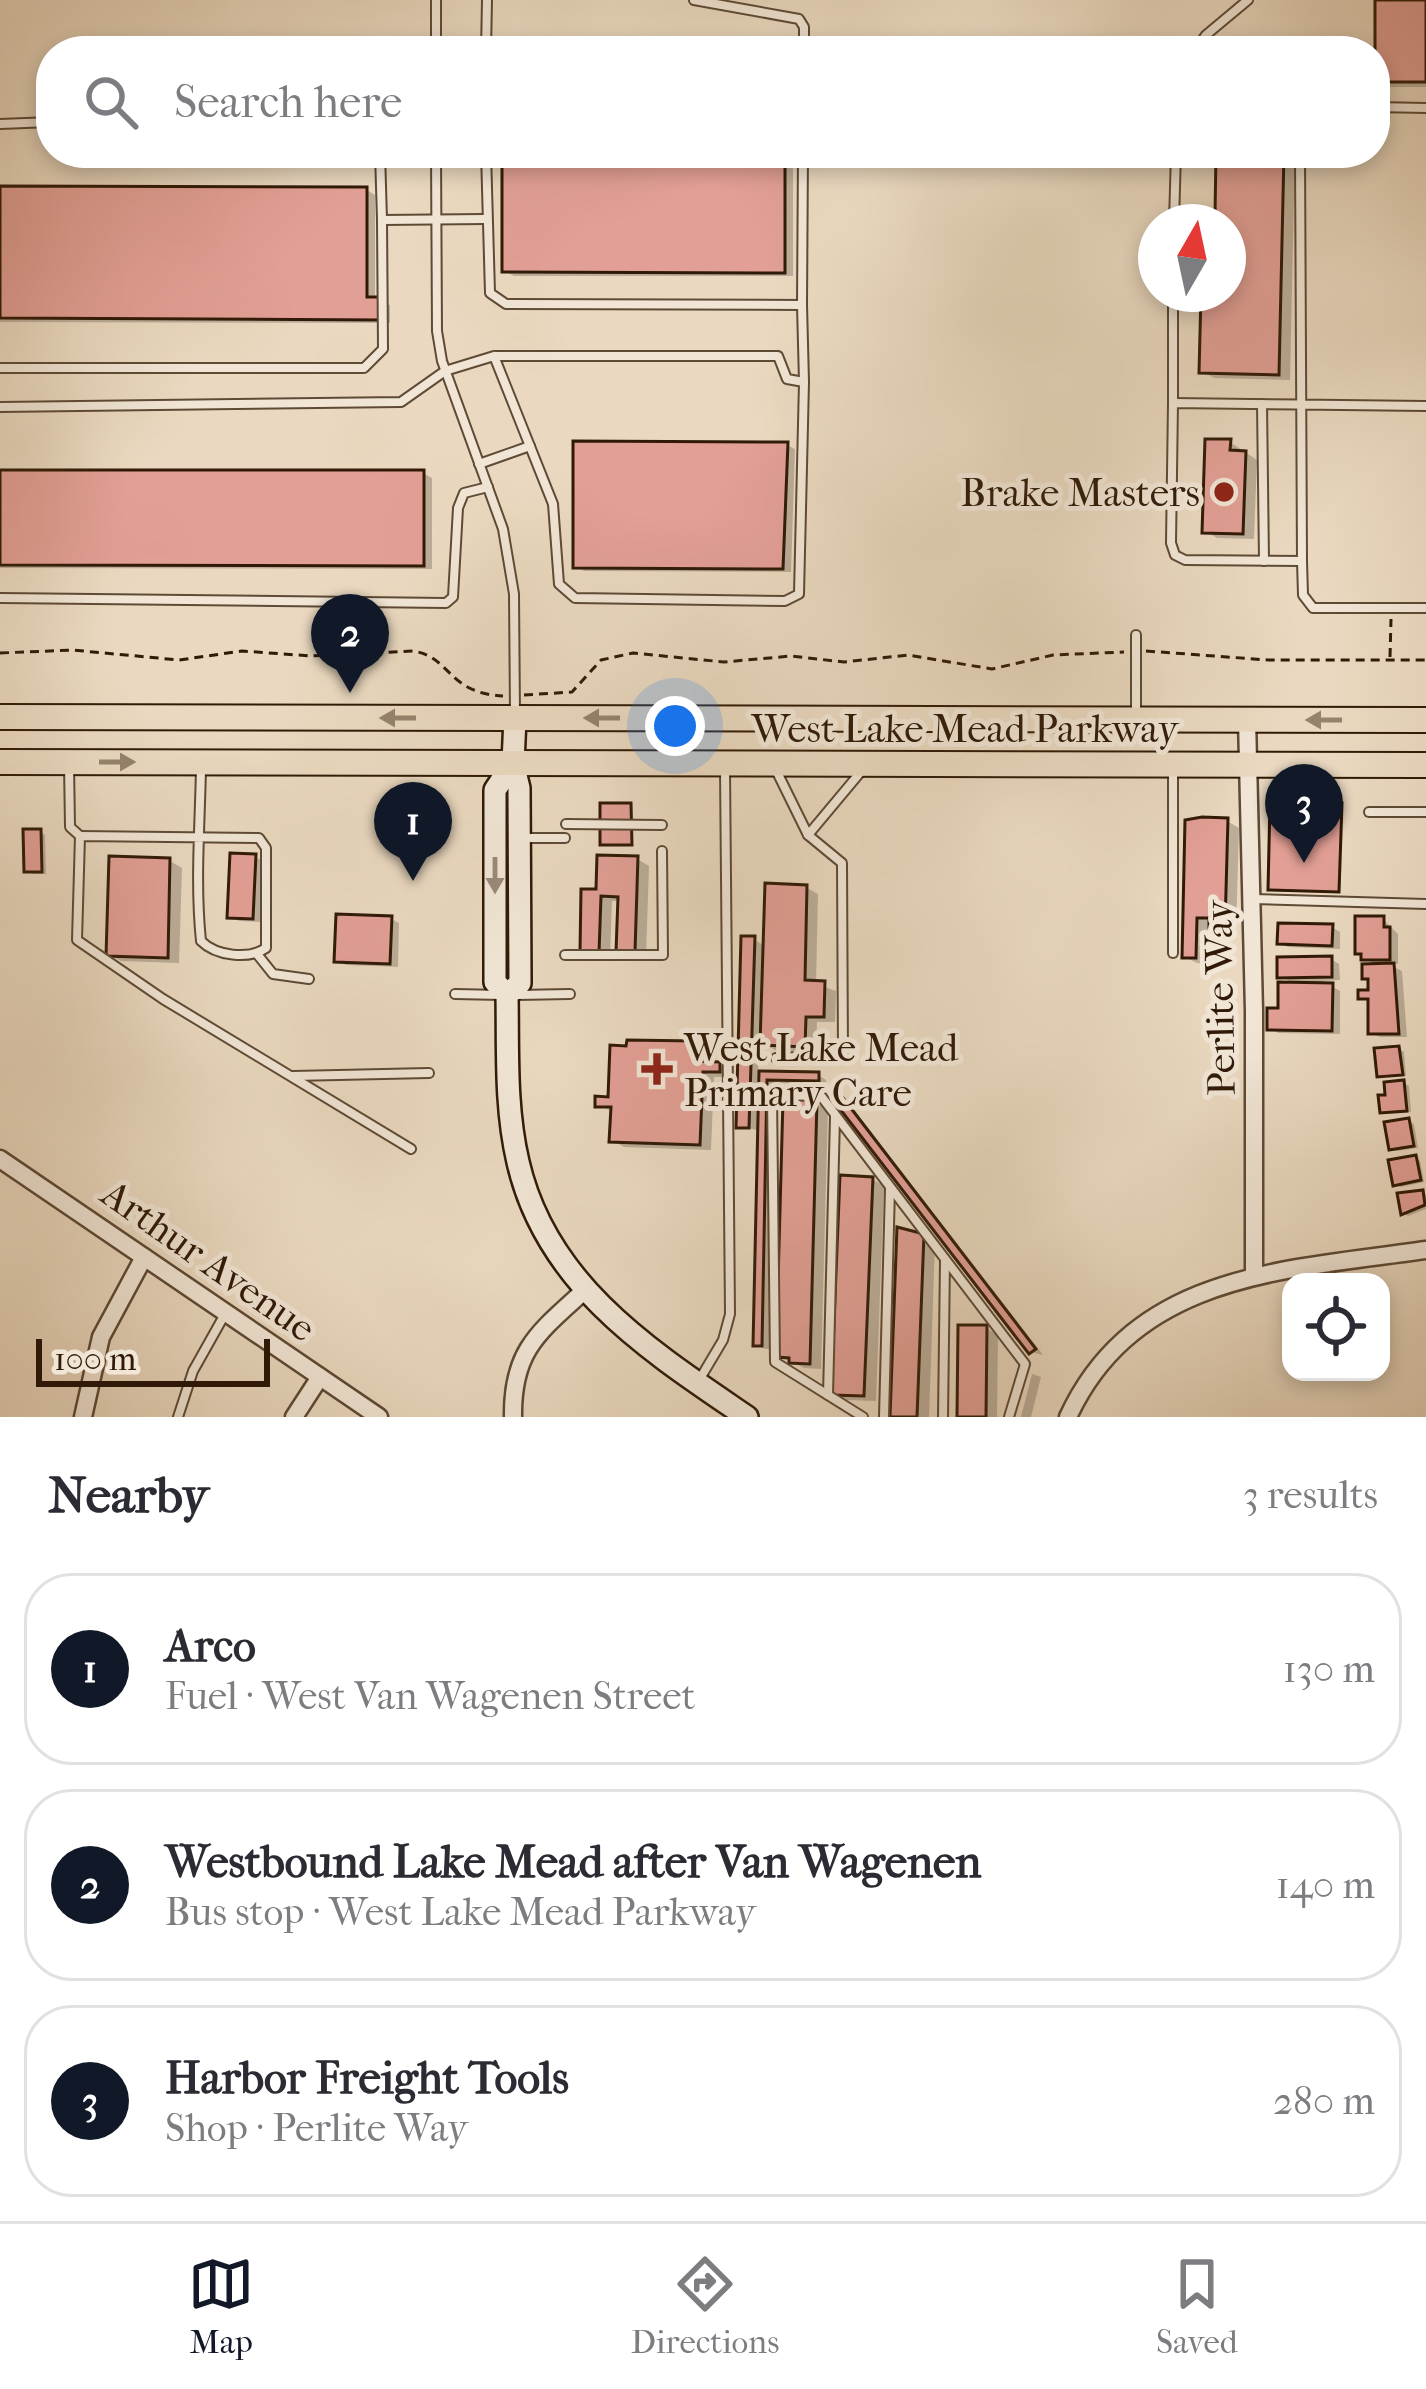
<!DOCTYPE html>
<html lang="en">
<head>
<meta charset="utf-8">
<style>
	:root { --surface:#fff; --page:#f7f7f7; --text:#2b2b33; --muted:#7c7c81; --line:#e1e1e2; --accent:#111827 }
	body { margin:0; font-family:"IM FELL French Canon",serif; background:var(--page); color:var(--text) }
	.controls { position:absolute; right:36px; bottom:36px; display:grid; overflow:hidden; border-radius:24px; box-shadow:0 6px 18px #0003 }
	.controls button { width:108px; height:108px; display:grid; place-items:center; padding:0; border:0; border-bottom:3px solid var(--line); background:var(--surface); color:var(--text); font:60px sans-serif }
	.compass { position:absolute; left:1138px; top:204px; width:108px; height:108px; border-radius:50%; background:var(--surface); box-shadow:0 6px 18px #0003; rotate:9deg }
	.scale { position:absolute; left:36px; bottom:30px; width:234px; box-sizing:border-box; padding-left:12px; border:6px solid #301a07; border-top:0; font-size:33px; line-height:42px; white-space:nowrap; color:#301a07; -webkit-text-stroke:9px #f1e6d6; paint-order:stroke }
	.you { position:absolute; left:675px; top:726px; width:42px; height:42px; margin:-30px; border:9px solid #fff; border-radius:50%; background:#1a73e8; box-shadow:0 0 0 18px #1a73e833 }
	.badge { display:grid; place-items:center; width:78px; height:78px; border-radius:50%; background:var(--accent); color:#fff; font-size:39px; font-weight:700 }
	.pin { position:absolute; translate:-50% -99px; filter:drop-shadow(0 3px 6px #0008) }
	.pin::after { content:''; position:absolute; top:63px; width:42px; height:36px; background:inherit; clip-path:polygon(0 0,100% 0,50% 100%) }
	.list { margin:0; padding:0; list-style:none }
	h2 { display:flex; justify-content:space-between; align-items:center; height:156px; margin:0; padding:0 48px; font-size:51px }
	h2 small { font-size:39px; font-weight:400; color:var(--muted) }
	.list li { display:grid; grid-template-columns:78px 1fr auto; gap:36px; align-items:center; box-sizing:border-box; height:192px; margin:0 24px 24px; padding:0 24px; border:3px solid var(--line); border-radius:48px }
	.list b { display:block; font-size:45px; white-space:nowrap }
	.list p { margin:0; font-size:39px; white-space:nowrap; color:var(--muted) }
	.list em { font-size:39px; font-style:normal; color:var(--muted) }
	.icon { flex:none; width:66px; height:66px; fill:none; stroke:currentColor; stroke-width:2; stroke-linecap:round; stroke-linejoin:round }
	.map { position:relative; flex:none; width:1426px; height:1417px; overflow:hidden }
	.search { position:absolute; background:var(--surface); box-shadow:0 6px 18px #0003; left:36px; right:36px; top:36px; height:132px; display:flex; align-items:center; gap:30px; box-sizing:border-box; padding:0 42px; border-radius:48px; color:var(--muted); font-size:45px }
	.sheet { height:804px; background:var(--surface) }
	nav { display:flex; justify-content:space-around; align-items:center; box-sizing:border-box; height:168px; border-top:3px solid var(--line); background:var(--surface); font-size:33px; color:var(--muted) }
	nav a { display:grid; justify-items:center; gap:6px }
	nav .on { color:var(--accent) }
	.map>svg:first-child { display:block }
	.shadow { fill:#0003 }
	.building { fill:#e29f95; stroke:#301a07; stroke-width:3 }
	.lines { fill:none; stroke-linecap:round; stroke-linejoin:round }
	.lane-casing { stroke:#5e4a35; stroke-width:12 }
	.street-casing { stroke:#5e4a35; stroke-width:21 }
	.secondary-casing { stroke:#301a07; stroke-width:26 }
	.primary-casing { stroke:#301a07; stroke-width:28 }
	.path { stroke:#301a07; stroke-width:3; stroke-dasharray:9 6; stroke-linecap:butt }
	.lane { stroke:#f1e6d6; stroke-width:8 }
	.street { stroke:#f1e6d6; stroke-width:16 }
	.secondary { stroke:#f1e6d6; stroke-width:21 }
	.primary { stroke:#ead9c0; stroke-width:24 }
	.oneway { fill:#96836d }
	.oneway2 { fill:#9a8a79 }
	.poi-dot { fill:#8f2418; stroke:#f1e6d6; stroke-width:4.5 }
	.labels { text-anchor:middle; stroke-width:10; stroke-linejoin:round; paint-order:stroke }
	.poi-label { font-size:39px; fill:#301a07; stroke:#f1e6d6; text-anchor:end }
	.street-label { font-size:39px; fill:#301a07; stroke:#f1e6d6 }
</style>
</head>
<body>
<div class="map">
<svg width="1426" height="1417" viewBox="0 0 1426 1417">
	<rect width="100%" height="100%" fill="#ead9c0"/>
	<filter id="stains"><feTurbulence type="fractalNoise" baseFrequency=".00167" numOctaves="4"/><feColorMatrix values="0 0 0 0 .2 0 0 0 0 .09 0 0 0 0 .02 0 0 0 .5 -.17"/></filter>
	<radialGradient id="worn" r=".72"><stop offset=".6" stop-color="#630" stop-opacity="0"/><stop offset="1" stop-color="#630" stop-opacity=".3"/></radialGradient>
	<!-- shadow -->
	<g class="shadow">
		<path d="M1378 0H1426V87H1390L1378 81Z"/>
		<path d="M505 153H793V276H514L505 271Z"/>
		<path d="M1219 153H1295L1290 380 1214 378 1202 371 1204 294H1228V222H1206L1218 218Z"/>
		<path d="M0 189 367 190 375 195V300L390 305V323L0 322Z"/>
		<path d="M1230 442 1257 460 1254 539 1217 538 1205 531Z"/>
		<path d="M787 445 795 449 791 572 584 571 576 566Z"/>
		<path d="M0 473H423L432 478V569L0 568Z"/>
		<path d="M1227 821 1239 828 1236 932H1224L1208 923 1207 964 1197 963 1185 957Z"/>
		<path d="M40 832 45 835 46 874H32L27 871Z"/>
		<path d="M255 857 263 861 261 922 239 921 230 916Z"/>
		<path d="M637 859 649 866 646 957H631L621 901H612L610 958 594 957 599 892Z"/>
		<path d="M170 861 182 868 179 963 121 961 109 954Z"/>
		<path d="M807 888 818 894 816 984 836 991 835 1022H817L816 1052 775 1050 759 1041 758 1074 818 1075 826 1080V1084L775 1083 769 1349H765L756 1344 761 1131 739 1126 754 939 766 947Z"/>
		<path d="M391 919 399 923 398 967 346 965 337 960Z"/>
		<path d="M1383 919 1398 934V964H1388L1402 971 1407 1037H1380L1371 1033V1002L1361 997 1371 993 1378 967 1358 953Z"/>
		<path d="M1332 927 1340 932V949L1288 947 1280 943Z"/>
		<path d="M1331 959 1339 964 1340 980 1323 981 1340 991V1034L1278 1033 1270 1028 1296 985 1280 976Z"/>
		<path d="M695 1044 706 1050V1064L719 1065 731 1072V1077H714L711 1150 624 1147 612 1140 614 1112 598 1105Z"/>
		<path d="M1399 1049 1404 1052 1406 1076 1380 1075Z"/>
		<path d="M1404 1083 1409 1086 1411 1112 1383 1111Z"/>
		<path d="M841 1098 849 1103 1043 1355 1031 1352Z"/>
		<path d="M816 1103 828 1110 821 1369 804 1368 779 1355Z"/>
		<path d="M1409 1121 1414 1124 1418 1148 1396 1151 1391 1148Z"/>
		<path d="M1416 1158 1420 1161 1424 1182 1401 1187 1396 1184Z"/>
		<path d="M872 1179 884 1186 876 1401 846 1400 834 1393Z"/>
		<path d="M1422 1193 1426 1195V1209L1408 1216 1403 1213Z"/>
		<path d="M900 1230 911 1231 935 1244 929 1417H893Z"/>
		<path d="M961 1328H986L998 1335 997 1417H960Z"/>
		<path d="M1032 1374 1041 1377 1031 1417H1021Z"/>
	</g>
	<!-- building -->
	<g class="building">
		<rect x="1375" y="0" width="51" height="82"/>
		<path d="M502 153H785V273L502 272Z"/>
		<path d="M1216 153H1284L1279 375 1199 373 1201 294H1228V222H1203V215H1215Z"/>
		<path d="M0 186 367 187V297H382V320L0 318Z"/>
		<path d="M1205 439H1231L1230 450 1246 451 1243 534 1202 533Z"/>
		<path d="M573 441 788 442 783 569 573 568Z"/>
		<path d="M0 470H424V566L0 565Z"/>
		<path d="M1270 801 1342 803 1339 892 1268 890Z"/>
		<path d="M600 803H631L632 845H600Z"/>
		<path d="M1202 817 1228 818 1225 927H1209V918H1197L1196 958H1182L1185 820Z"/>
		<path d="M23 829H41L42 872H24Z"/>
		<path d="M230 853 256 854 253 919 227 918Z"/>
		<path d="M597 855 638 856 635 952H616L618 897 601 896 599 953 580 952 581 889H596Z"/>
		<path d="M109 856 170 858 168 958 106 956Z"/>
		<path d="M765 883 807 885 805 980 825 981 824 1017H806L805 1047 760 1045Z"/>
		<path d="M336 914 392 916 390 964 334 962Z"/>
		<path d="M1355 916H1384V927H1390V960H1361V954H1355Z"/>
		<path d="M1278 923 1333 924 1332 946 1277 944Z"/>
		<path d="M741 936H755L749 1128H736Z"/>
		<path d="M1332 956V977L1277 978V957Z"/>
		<path d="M1394 963 1399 1034H1368V999H1358V990H1368V979H1362V964Z"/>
		<path d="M1278 982 1333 983 1332 1031 1267 1030V1008H1278Z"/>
		<path d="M627 1040 695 1041 694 1061 720 1062V1072H703L700 1145 609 1142 611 1107H595V1096L608 1097 610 1045 626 1046Z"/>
		<path d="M1399 1046 1403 1075 1377 1077 1374 1048Z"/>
		<path d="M759 1071 819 1072V1081L767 1080 762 1346H753Z"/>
		<path d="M1404 1080 1407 1111 1380 1113 1378 1095H1385L1384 1082Z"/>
		<path d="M840 1094 1036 1349 1029 1354 833 1100Z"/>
		<path d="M783 1099 817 1100 810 1364 789 1363V1358L776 1357Z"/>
		<path d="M1409 1118 1414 1146 1389 1150 1384 1122Z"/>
		<path d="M1416 1155 1421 1180 1393 1186 1388 1160Z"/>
		<path d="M840 1175 873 1177 864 1396 831 1395Z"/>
		<path d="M1423 1190 1425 1205 1401 1215 1397 1193Z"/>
		<path d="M897 1227 924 1234 917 1417H890Z"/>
		<path d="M958 1325H987L986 1417H957Z"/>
	</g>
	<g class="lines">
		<defs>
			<g id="lane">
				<path d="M694 0 799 19 804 27V51"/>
				<path d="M436 51V0"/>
				<path d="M486 51 487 0"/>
				<path d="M1195 51 1206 35 1248 0"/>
				<path d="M1375 107 1426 108"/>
				<path d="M0 124 51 122"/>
				<path d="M380 153 382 220 485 219"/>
				<path d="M436 153 437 331 442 361 503 529 514 594 515 715"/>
				<path d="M486 153 490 293 506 304 802 305 803 153"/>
				<path d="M1300 153 1302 561 1185 560 1175 555 1171 543 1173 403C1257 404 1342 405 1426 406"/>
				<path d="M1174 222 1176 153"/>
				<path d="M802 305 804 382"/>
				<path d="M0 368H364L383 349 382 220"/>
				<path d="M1173 403V294"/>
				<path d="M1262 404 1264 561"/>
				<path d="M0 407 401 402 445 371 494 356H778L787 379 804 382 799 594 785 601 575 598 559 584 553 504 494 356"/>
				<path d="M479 464 530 446"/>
				<path d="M1302 561 1303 595 1313 608H1426"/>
				<path d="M0 598 446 603 453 597 458 508 464 493 488 487"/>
				<path d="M1136 635V718"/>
				<path d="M69 764 70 827 80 836"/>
				<path d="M201 767C200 825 195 884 201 941 216 956 249 960 266 948V848L259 838 80 836 77 940 163 999 411 1149"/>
				<path d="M776 770 808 835 864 768"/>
				<path d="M1173 772V953"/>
				<path d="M1369 812H1426"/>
				<path d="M566 824 662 825"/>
				<path d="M521 838H565"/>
				<path d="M1252 899 1426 904"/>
				<path d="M257 954 273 974 309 979"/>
				<path d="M565 955H663L662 851"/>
				<path d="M455 994 502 995"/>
				<path d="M517 995 570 994"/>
				<path d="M776 1058 843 1055 842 863 808 835"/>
				<path d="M293 1076 429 1073"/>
				<path d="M698 1382 723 1340 730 1314 725 769"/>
				<path d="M828 1395 835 1117"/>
				<path d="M178 1417 193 1371 225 1314"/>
				<path d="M863 1417 775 1362 772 1095 821 1096 1025 1364 1009 1417"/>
				<path d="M884 1417 890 1188"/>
				<path d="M943 1417 945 1260"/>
			</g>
			<g id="street">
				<path d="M1247 719 1254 1011V1275"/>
				<path d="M0 1159 379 1417"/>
				<path d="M83 1417 101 1337 144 1257"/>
				<path d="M294 1417 320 1377"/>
				<path d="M513 1417C512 1350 539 1332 585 1290"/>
				<path d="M1068 1417C1135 1272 1288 1270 1426 1250"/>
			</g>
			<g id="secondary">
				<path d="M513 763 495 790V982L507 995C508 1050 505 1107 518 1162 546 1285 650 1351 747 1417"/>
				<path d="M507 995 520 983 519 788 513 763 515 718"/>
			</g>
			<g id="primary">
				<path d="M0 717 1426 720"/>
				<path d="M0 762 1426 765"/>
			</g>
		</defs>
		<!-- lane casing -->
		<use href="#lane" class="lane-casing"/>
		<!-- street casing -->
		<use href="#street" class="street-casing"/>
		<!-- secondary casing -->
		<use href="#secondary" class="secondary-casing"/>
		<!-- primary casing -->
		<use href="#primary" class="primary-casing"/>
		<!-- path -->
		<g class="path">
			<path d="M1146 651 1268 660H1426"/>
			<path d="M0 653 72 650 179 660 242 651 311 656 413 651C452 657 446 693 503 696"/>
			<path d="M1390 657 1391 619"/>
			<path d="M524 695 572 692 601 660 633 653 724 662 791 656 844 662 908 655 992 669 1053 655 1124 652"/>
		</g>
		<!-- lane -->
		<use href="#lane" class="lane"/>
		<!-- street -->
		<use href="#street" class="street"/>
		<!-- secondary -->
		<use href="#secondary" class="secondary"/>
		<!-- primary -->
		<use href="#primary" class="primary"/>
	</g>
	<!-- one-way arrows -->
	<defs><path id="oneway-solid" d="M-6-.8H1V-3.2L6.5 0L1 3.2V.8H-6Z" transform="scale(3)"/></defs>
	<g class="oneway">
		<use href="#oneway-solid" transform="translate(398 718) rotate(-180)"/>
		<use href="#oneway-solid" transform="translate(602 718) rotate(-180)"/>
		<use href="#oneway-solid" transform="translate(1324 720) rotate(-180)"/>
		<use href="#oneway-solid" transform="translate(117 762)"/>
	</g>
	<use class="oneway2" href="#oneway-solid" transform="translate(495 875) rotate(90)"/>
	<!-- markers -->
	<g class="poi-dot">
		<circle cx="1224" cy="492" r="12"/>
		<path d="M651 1051h12v12h12v12h-12v12h-12v-12h-12v-12h12z"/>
	</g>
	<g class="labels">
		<!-- poi labels -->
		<g class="poi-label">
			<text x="1200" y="506">Brake Masters</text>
			<text x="684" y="1061" text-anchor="start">West Lake Mead<tspan x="684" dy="45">Primary Care</tspan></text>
		</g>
		<!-- street labels -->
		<g class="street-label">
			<text x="965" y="742">West Lake Mead Parkway</text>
			<text transform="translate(1219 998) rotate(-91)" y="14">Perlite Way</text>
			<text transform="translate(209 1260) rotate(35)" y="14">Arthur Avenue</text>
		</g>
	</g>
	<rect width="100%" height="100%" filter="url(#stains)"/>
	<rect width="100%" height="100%" fill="url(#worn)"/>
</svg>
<div class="controls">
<button><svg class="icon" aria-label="locate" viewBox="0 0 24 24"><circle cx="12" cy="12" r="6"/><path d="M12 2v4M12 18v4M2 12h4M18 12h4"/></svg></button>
</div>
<svg class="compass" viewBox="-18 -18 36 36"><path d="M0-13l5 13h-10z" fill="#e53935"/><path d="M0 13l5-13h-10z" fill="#7c7c81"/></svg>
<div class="scale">100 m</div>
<div class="you"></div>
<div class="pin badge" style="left:413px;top:881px">1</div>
<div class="pin badge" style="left:350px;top:693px">2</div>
<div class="pin badge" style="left:1304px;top:863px">3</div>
<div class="search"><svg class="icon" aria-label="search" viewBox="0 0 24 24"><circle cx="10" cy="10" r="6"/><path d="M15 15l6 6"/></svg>Search here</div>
</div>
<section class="sheet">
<h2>Nearby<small>3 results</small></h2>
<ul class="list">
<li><span class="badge">1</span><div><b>Arco</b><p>Fuel · West Van Wagenen Street</p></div><em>130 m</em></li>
<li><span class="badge">2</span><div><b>Westbound Lake Mead after Van Wagenen</b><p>Bus stop · West Lake Mead Parkway</p></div><em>140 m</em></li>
<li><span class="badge">3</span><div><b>Harbor Freight Tools</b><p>Shop · Perlite Way</p></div><em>280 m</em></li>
</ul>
</section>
<nav>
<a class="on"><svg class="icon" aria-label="map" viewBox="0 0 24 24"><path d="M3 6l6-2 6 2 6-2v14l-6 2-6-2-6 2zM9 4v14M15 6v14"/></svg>Map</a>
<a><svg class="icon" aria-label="directions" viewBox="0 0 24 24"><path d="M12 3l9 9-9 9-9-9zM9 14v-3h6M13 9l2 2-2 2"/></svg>Directions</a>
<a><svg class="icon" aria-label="saved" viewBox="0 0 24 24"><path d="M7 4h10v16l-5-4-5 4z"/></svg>Saved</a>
</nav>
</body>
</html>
